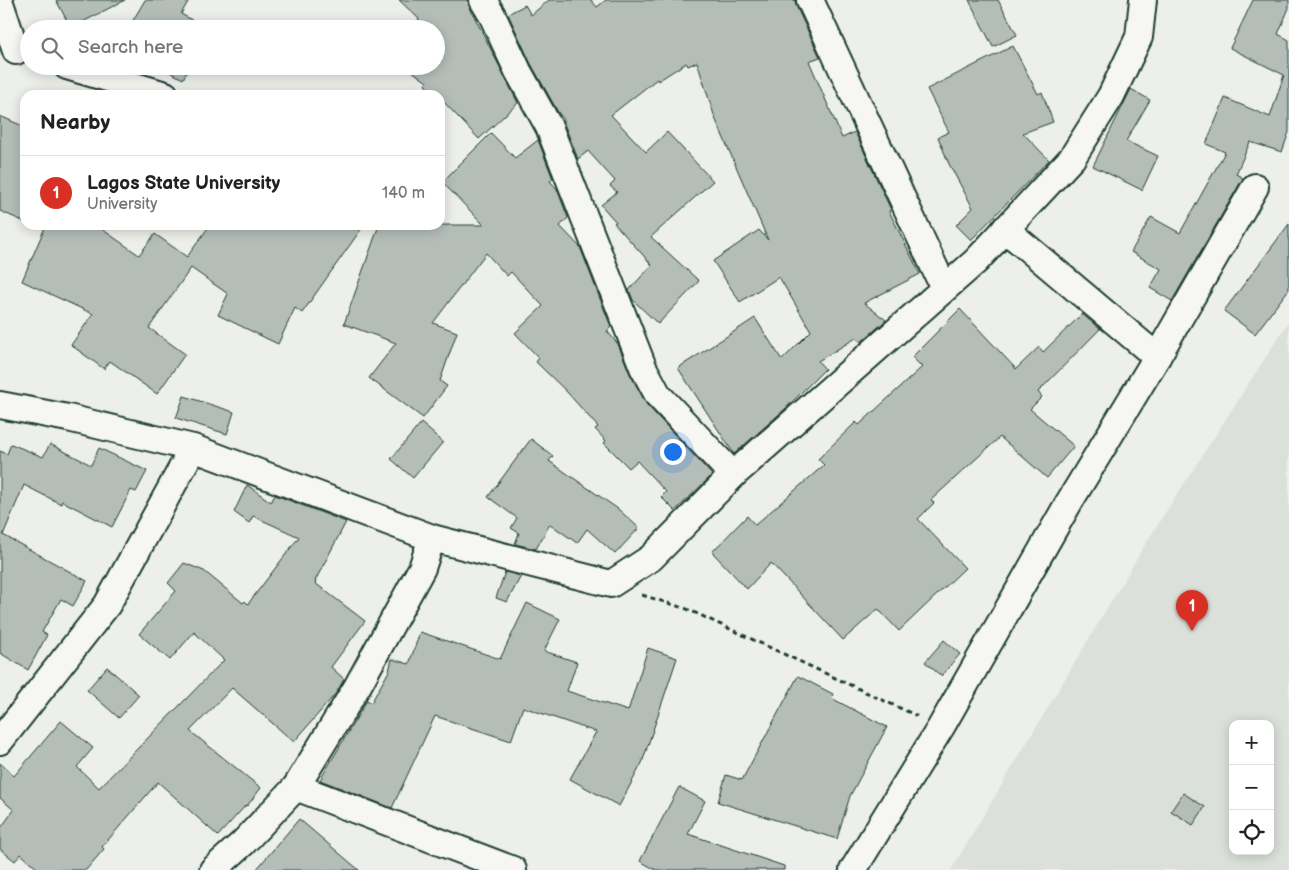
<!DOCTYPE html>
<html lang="en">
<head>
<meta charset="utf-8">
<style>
	:root { --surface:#fff; --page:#f2f2f2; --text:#222; --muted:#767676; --line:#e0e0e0; --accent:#d93025 }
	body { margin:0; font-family:"Balsamiq Sans",sans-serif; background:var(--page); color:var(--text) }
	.controls { position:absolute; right:15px; bottom:15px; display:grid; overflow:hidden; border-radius:10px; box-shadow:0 2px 12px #0003 }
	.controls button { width:45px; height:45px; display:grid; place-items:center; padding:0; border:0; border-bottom:1px solid var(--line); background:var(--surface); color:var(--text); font:25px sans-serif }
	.you { position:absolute; left:672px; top:451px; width:18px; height:18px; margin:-12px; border:4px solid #fff; border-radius:50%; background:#1a73e8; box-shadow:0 0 0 8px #1a73e833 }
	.badge { display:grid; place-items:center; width:32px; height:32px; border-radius:50%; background:var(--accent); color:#fff; font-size:16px; font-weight:700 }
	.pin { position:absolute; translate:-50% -41px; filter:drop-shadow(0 1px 2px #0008) }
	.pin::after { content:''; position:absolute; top:26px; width:18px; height:15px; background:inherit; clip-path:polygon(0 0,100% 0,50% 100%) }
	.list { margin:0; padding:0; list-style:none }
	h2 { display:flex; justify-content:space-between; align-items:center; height:65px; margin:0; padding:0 20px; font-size:21px }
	h2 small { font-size:16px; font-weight:400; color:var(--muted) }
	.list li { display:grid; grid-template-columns:32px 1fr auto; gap:15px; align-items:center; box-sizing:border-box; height:75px; padding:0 20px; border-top:1px solid var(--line) }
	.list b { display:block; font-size:19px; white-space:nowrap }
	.list p { margin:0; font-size:16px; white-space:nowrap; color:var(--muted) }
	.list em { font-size:16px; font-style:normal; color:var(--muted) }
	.icon { flex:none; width:28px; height:28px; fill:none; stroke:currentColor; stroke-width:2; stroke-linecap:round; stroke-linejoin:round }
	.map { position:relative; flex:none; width:1289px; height:870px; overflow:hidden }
	.search { position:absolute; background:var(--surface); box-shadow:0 2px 12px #0003; left:20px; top:20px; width:425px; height:55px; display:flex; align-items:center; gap:12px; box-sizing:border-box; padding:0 18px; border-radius:28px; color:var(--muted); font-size:19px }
	.panel { position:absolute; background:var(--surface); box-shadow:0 2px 12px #0003; left:20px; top:90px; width:425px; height:140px; border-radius:15px }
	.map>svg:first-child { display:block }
	.built { fill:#dce0db; fill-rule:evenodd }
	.building { fill:#b4bdb8; stroke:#1f3d34 }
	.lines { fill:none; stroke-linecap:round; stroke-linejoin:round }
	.street-casing { stroke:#1f3d34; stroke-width:30 }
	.path { stroke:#1f3d34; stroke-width:3; stroke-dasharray:5 4; stroke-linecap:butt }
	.street { stroke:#f6f6f2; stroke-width:26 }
</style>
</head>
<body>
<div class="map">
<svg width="1289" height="870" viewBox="0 0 1289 870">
	<rect width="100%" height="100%" fill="#edefea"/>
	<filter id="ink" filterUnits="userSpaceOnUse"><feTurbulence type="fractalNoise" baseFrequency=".02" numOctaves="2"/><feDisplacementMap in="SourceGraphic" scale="10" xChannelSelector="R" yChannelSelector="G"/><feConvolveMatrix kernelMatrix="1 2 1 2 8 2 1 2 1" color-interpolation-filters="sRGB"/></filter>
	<g filter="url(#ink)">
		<!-- built -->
		<path class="built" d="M1289 321V870H951L1149 538ZM1233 724H1270V851H1233Z"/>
		<!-- building -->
		<g class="building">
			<path d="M56 0H125L71 28Z"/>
			<path d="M145 0H189L181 14 208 29H128Z"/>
			<path d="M399 0H468L470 8 518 103 479 139 440 98V95H436L425 85 427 82 405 66H436V29H412L419 19Z"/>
			<path d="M549 0H591L597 7 606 0H795L796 6 820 57 809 61 842 138 855 132 891 210 889 211 920 274 864 303 886 320 884 322 861 342 856 338 818 361 825 369 785 409 734 454 678 368 755 318 782 360 811 331 779 277 740 302 713 261 759 230 768 240 715 118 697 62 688 66 686 63 658 81 657 79 611 115 646 152 667 132 713 181 651 237 699 281 658 324 633 300 629 290 652 265 614 223 616 222 601 205 617 192 610 186 615 181 588 151 578 159 563 121 564 120 558 112 531 64 508 14 525 5 531 15Z"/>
			<path d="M969 0H998L1017 35 993 47Z"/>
			<path d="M1253 0H1289V8L1278 34 1289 40V132L1282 152 1250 142 1236 174 1243 178 1172 301 1150 288 1161 269 1131 252 1151 217 1180 233 1225 152 1206 144 1225 98 1270 117 1284 75 1230 48Z"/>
			<path d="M1013 46 1038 94 1042 92 1053 122 1023 133 1049 160 971 240 956 225 973 208 949 164 938 137 949 132 927 89Z"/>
			<path d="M158 66H190L183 79Z"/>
			<path d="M1131 89 1150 100 1126 141 1158 156 1142 190 1093 166Z"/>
			<path d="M0 116 25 127V222L0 211Z"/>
			<path d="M491 133 515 158 538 140 553 179 550 181 557 189 568 218 560 226 580 247 611 327 607 331 618 344 630 374 647 405 712 475 675 511 661 497 666 492 637 461 629 468 604 443 606 441 595 429 598 427 566 391 536 362 539 358 515 333 543 306 511 272 507 276 486 253 433 323 457 332 440 381 447 386 423 418 369 378 396 343 344 324 379 225H484L442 182Z"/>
			<path d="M1289 224V289L1255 334 1224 311Z"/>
			<path d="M46 225H96L139 255 155 234 187 257 210 225H364L302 313 295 308 278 344 218 315 228 294 191 268 149 328 185 354 157 394 110 361 104 369 71 345 93 314 22 281Z"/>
			<path d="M960 309 1016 369 1039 347 1043 352 1082 314 1100 329 1038 392 1042 397 1030 409 1074 446 1047 478 1000 437 931 500 934 503 918 519 965 568 899 631 878 609 843 640 771 563 747 589 712 552 747 516 755 525 824 465 818 459 856 422 859 425 922 367 912 357Z"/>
			<path d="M184 396 234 412 227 434 176 418Z"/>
			<path d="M421 423 443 442 413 478 391 459Z"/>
			<path d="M531 439 553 456 549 461 618 509 639 528 615 554 587 529 577 543 550 524 536 549 515 544 519 533 511 528 517 518 488 497Z"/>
			<path d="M11 444 43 457 50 444 91 465 99 448 147 471 136 492 131 490 112 527 62 501 61 504 24 485 3 535 87 581 73 606 61 599 42 632 47 635 28 670 0 653V451L7 454Z"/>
			<path d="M247 485 271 502 275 495 346 522 315 581 316 582 315 583 365 621 331 667 344 679 337 692 294 742 232 688 190 731 261 788 247 806 246 805 218 836 158 782 102 847 104 849 86 870H39L21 854 15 861 0 849V829L14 810 0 798V763L14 776 61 721 93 748 77 767 99 788 224 660 194 632 170 660 139 634 176 591 168 583 184 563 204 571 243 603 245 601 248 604 299 537 253 516 249 523 234 512Z"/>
			<path d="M505 572 521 576 507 602 496 598Z"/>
			<path d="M527 603 560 619 544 651 577 662 567 691 628 711 648 648 677 658 642 763 619 806 570 779 596 732 523 707 511 741 435 716 392 808 320 780 367 700 371 703 389 671 392 659 409 664 420 632 500 659Z"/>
			<path d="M944 640 960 654 941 676 925 662Z"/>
			<path d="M107 667 139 695 119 718 87 690Z"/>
			<path d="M798 676 833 694 831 698 887 727 850 796 837 839 718 802 726 775 742 780Z"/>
			<path d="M679 787 705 801 688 834 784 866V870H656L640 861Z"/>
			<path d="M1183 793 1205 807 1193 825 1171 811Z"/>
			<path d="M299 819 359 870H256Z"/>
		</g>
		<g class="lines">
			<defs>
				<g id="street">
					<path d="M483 0 492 15 518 71 549 127 643 367 658 395 733 475"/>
					<path d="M810 0 944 288"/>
					<path d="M0 3 16 51"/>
					<path d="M67 66 165 95"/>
					<path d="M1005 229 1157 357"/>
					<path d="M0 405 68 418 193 448 432 538 611 584 651 558 733 475 976 261 1072 158 1111 96 1139 37 1143 0"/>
					<path d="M0 741 107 605 193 448"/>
					<path d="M296 787 513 870"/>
					<path d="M213 870 243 843 296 787 357 687 422 568 432 538"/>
					<path d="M853 870 941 727 1068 504 1157 357 1255 187"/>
				</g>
			</defs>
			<!-- street casing -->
			<use href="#street" class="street-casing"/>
			<!-- path -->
			<path class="path" d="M642 595 687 609 917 716"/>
			<!-- street -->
			<use href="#street" class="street"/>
		</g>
	</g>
</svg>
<div class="controls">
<button>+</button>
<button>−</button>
<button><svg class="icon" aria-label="locate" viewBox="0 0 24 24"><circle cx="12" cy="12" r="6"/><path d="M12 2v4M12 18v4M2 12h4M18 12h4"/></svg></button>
</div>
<div class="you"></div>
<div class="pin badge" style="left:1192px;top:631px">1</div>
<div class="search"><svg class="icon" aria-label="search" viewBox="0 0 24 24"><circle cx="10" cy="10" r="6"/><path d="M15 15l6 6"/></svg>Search here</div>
<section class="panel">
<h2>Nearby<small></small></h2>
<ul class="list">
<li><span class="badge">1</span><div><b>Lagos State University</b><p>University</p></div><em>140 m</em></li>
</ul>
</section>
</div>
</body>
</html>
